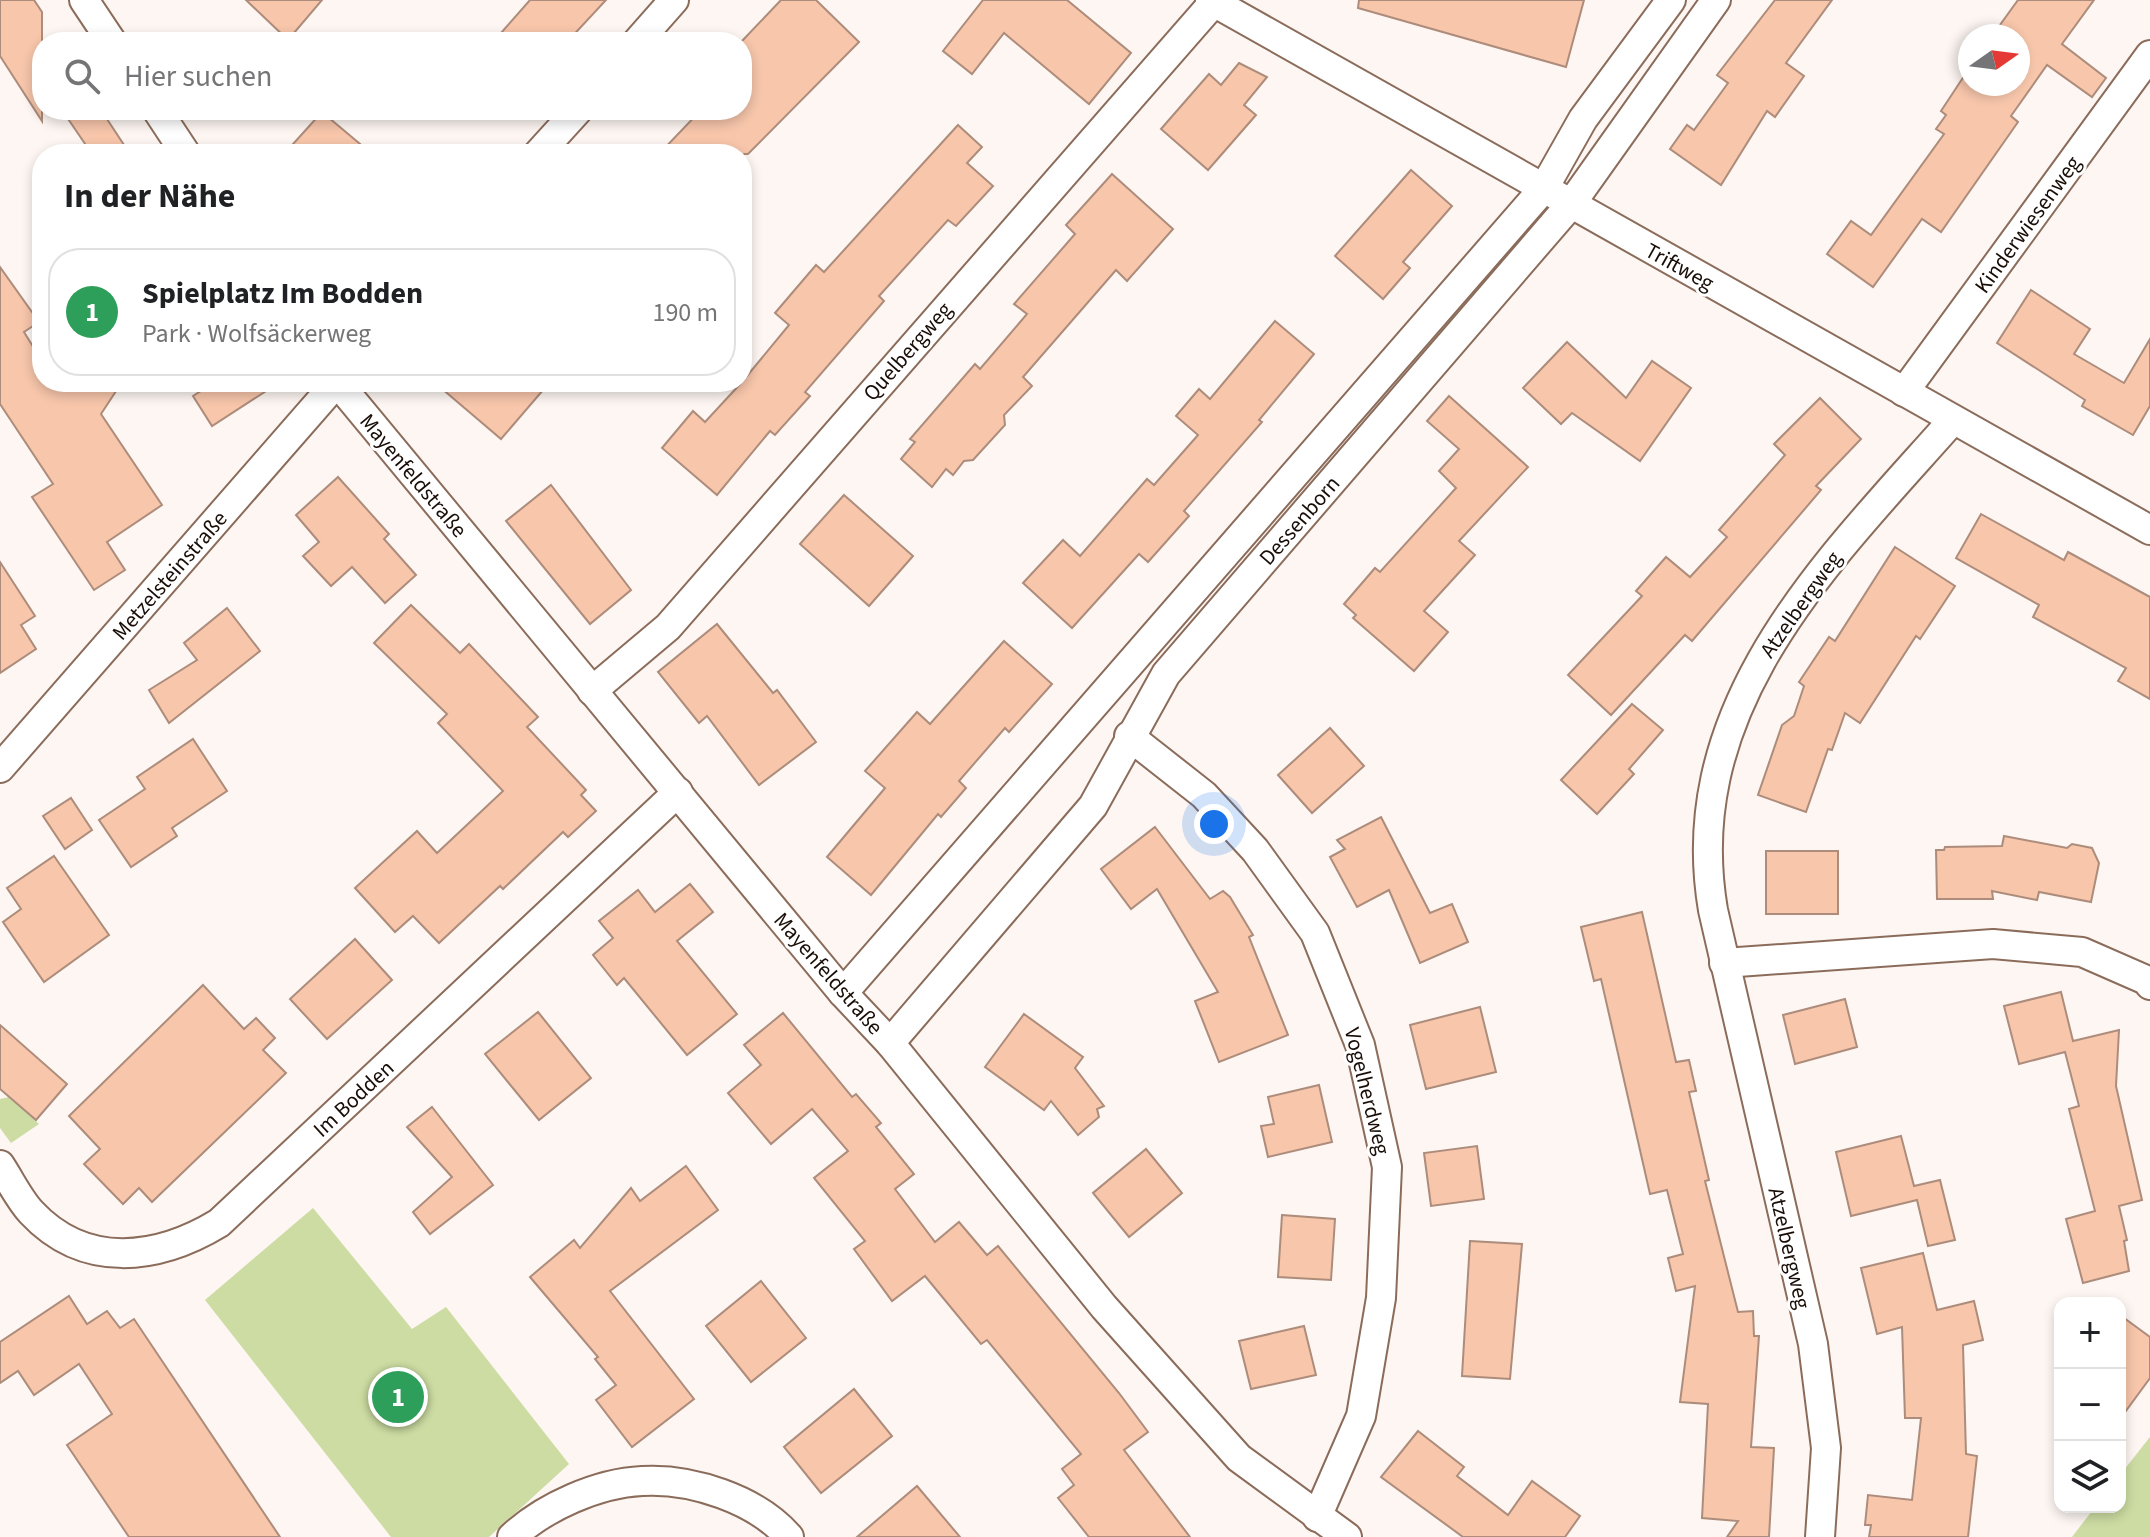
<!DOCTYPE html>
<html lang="de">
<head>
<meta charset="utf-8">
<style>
	:root { --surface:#fff; --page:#f2f2f2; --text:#202124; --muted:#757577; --line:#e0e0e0; --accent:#2563eb }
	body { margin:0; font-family:"Source Sans 3",sans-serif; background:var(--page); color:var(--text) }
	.controls { position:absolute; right:24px; bottom:24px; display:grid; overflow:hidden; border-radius:16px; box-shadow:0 4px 12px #0003 }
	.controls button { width:72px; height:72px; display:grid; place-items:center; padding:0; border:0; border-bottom:2px solid var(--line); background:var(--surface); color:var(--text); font:40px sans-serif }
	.compass { position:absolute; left:1958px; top:24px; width:72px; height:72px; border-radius:50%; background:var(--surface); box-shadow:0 4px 12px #0003; rotate:76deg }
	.you { position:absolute; left:1214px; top:824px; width:28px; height:28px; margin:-20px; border:6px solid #fff; border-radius:50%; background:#1a73e8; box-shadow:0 0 0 12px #1a73e833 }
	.badge { display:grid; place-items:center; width:52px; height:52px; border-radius:50%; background:var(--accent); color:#fff; font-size:26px; font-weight:700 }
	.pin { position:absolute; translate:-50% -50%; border:4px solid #fff; box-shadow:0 2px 8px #0006 }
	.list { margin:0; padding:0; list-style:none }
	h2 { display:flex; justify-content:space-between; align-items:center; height:104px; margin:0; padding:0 32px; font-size:34px }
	h2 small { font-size:26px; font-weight:400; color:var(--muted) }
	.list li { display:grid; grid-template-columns:52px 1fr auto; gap:24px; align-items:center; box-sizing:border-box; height:128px; margin:0 16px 16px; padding:0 16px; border:2px solid var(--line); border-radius:32px }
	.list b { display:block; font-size:30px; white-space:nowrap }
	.list p { margin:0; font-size:26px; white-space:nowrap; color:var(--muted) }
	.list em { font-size:26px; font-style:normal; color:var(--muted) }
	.icon { flex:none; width:44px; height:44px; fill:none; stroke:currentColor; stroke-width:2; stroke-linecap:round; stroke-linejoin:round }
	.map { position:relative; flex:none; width:2150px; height:1537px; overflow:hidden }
	.search { position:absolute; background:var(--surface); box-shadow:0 4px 12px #0003; left:32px; top:32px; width:720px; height:88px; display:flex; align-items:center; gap:20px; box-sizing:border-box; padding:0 28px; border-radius:32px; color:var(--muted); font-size:30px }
	.panel { position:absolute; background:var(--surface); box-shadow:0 4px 12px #0003; left:32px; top:144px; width:720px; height:248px; border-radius:32px }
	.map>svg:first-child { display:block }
	.green { fill:#ccdca2 }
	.building { fill:#f7c6ab; stroke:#ad8c7b; stroke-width:2 }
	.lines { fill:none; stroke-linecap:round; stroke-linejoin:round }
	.minor-casing { stroke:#8b6c5b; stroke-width:32 }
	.minor { stroke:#fff; stroke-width:28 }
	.labels { text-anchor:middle; stroke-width:6; stroke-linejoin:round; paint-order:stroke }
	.street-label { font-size:22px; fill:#180d07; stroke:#fff }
</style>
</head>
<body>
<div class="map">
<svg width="2150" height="1537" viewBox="0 0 2150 1537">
	<rect width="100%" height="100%" fill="#fdf6f2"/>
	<!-- green -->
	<g class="green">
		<path d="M9 1097 39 1124 11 1143 0 1128V1099Z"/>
		<path d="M313 1208 412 1329 446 1307 569 1464 489 1537H391L205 1300Z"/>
		<path d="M2150 1437V1537H2072L2095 1507H2120V1475Z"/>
	</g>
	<!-- building -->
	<g class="building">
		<path d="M0 0H34L42 12V121L0 56Z"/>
		<path d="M246 0H322L288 40Z"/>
		<path d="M530 0H606L567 42H493Z"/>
		<path d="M781 0H816L859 42 748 154H659L701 110H742V41Z"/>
		<path d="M983 0H1067L1131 53 1089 104 1004 33 972 74 943 51Z"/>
		<path d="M1359 0H1584L1566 67 1358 8Z"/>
		<path d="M1775 0H1832L1786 63 1804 76 1775 117 1767 111 1721 185 1670 149 1687 125 1694 130 1728 83 1717 75Z"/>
		<path d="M2018 0H2094L2062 44 2106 78 2092 97 2047 65 2011 116 2018 122 1941 232 1922 219 1873 287 1827 254 1851 221 1871 235 1944 134 1936 129 1946 115 1941 111 1970 67V84H2018V36H1992Z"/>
		<path d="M1239 63 1267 77 1244 105 1256 115 1208 170 1161 129 1209 74 1221 85Z"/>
		<path d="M62 110H101L130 154H92Z"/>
		<path d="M322 112 372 154H284Z"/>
		<path d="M958 125 982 147 967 163 993 186 956 226 948 220 879 296 884 301 805 392 810 396 775 435 770 431 717 495 662 448 693 411 705 422 742 382 789 325 775 313 816 265 824 272Z"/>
		<path d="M1411 170 1452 206 1403 262 1410 268 1383 299 1335 256Z"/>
		<path d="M1112 174 1173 229 1127 281 1116 270 1023 377 1032 386 1004 415 1005 425 973 460 964 461 953 475 946 469 932 487 901 459 915 442 910 439 975 364 980 369 1027 314 1014 304 1075 234 1066 225Z"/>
		<path d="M0 267 39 322 24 332 42 361V382H122L101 414 162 505 107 542 125 570 94 590 32 497 53 484 0 404Z"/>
		<path d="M2031 290 2090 329 2074 354 2124 383 2150 339V406L2133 435 2082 406 2085 400 1997 343Z"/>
		<path d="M1275 321 1314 354 1259 420 1262 422 1184 511 1189 516 1148 562 1139 554 1072 628 1023 583 1063 540 1080 556 1147 479 1154 485 1198 435 1176 416 1199 389 1210 399Z"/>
		<path d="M1567 342 1626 398 1652 361 1691 388 1640 461 1572 413 1561 424 1523 388Z"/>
		<path d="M215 382H280L212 426 193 396Z"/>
		<path d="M434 382H550L501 439Z"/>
		<path d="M1449 396 1528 467 1459 541 1475 555 1424 611 1448 632 1414 671 1353 618 1356 615 1344 604 1375 568 1380 572 1456 488 1439 471 1459 449 1427 421Z"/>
		<path d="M1820 398 1861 439 1816 486 1821 490 1692 641 1685 635 1611 715 1568 675 1642 596 1636 591 1666 557 1690 577 1727 537 1719 530 1785 455 1774 444Z"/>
		<path d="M338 477 389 534 384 539 416 575 385 603 352 567 331 586 303 556 319 542 296 515Z"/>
		<path d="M551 485 631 590 590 624 506 521Z"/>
		<path d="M844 495 913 556 869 606 800 544Z"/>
		<path d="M1981 514 2064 560 2068 552 2150 597V699L2118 681 2126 668 2033 617 2039 605 1956 558Z"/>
		<path d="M1895 547 1955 586 1920 639 1916 636 1860 723 1845 713 1832 750 1828 749 1806 812 1758 795 1782 725 1794 716 1804 686 1799 682 1829 637 1835 641Z"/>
		<path d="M0 562 35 616 21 625 36 649 0 673Z"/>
		<path d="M411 605 460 653 469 644 538 717 527 727 586 790 581 795 596 811 568 837 563 832 503 889 500 886 439 943 413 916 395 932 355 888 417 831 437 853 503 791 438 723 447 714 374 643Z"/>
		<path d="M227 608 260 651 169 723 149 690 197 660 184 643Z"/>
		<path d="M717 624 773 693 777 690 816 742 759 785 707 716 699 723 658 672Z"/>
		<path d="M1004 641 1052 684 1009 732 1005 728 959 781 966 788 941 817 938 814 871 895 827 857 885 788 865 771 917 712 930 724Z"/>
		<path d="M1632 704 1663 730 1629 769 1634 774 1597 814 1561 780Z"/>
		<path d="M1330 728 1364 766 1312 813 1278 775Z"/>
		<path d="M193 739 227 791 172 828 177 836 131 867 99 820 145 789 137 777Z"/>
		<path d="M71 798 92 830 65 849 43 816Z"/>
		<path d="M1381 817 1430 913 1452 904 1468 942 1420 963 1389 890 1357 907 1330 857 1345 849 1337 840Z"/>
		<path d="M1155 827 1210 899 1223 891 1230 897 1253 935 1249 937 1288 1035 1219 1062 1195 1001 1218 992 1157 889 1131 909 1101 869Z"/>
		<path d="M2004 836 2067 848 2072 844 2092 848 2099 863 2091 902 2039 892 2037 900 1992 891 1993 899H1937L1936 850H1944L1945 847 2002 846Z"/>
		<rect x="1766" y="851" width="72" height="63"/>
		<path d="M54 856 109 935 44 982 3 922 21 909 7 888Z"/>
		<path d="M690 884 713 912 677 941 737 1014 687 1055 624 978 617 985 593 955 613 938 599 921 638 890 655 912Z"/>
		<path d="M1642 912 1676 1062 1689 1060 1696 1091 1689 1092 1709 1180 1705 1181 1738 1312 1753 1311 1754 1336H1759L1751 1447 1774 1448 1769 1537H1727L1738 1521 1702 1518 1708 1404 1680 1402 1695 1286 1676 1291 1668 1258 1683 1254 1667 1190 1650 1194 1601 979 1594 981 1581 927Z"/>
		<path d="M355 939 392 980 327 1039 290 999Z"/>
		<path d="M203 985 244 1029 256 1018 275 1038 263 1050 286 1073 152 1202 139 1188 123 1204 84 1164 100 1149 69 1116Z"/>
		<path d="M2061 992 2073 1041 2119 1030 2116 1086 2142 1200 2119 1206 2127 1240 2124 1241 2129 1271 2083 1283 2066 1219 2095 1211 2069 1109 2079 1106 2065 1052 2019 1064 2004 1006Z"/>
		<path d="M1845 999 1857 1047 1795 1064 1783 1015Z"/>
		<path d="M1480 1007 1496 1072 1426 1089 1410 1025Z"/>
		<path d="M538 1012 591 1078 539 1120 485 1054Z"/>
		<path d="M783 1013 852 1097 856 1094 881 1123 876 1127 914 1174 895 1189 935 1242 959 1222 987 1255 998 1246 1119 1393 1148 1432 1124 1450 1190 1537H1089L1058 1498 1074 1485 1062 1469 1081 1454 987 1340 981 1344 925 1276 892 1301 854 1249 865 1241 814 1178 848 1151 812 1109 771 1144 728 1093 761 1065 744 1045Z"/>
		<path d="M1024 1014 1083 1057 1075 1068 1104 1106 1097 1109 1099 1117 1078 1135 1051 1101 1044 1110 985 1067Z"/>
		<path d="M0 1025 67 1084 36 1120 0 1089Z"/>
		<path d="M1319 1085 1332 1142 1268 1157 1261 1126 1274 1124 1268 1097Z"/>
		<path d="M432 1107 493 1185 430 1234 413 1212 452 1177 407 1127Z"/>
		<path d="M1901 1136 1914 1186 1940 1180 1955 1240 1928 1246 1917 1200 1851 1216 1836 1152Z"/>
		<path d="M1477 1146 1484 1199 1431 1206 1424 1153Z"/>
		<path d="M1146 1149 1182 1193 1129 1237 1093 1193Z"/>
		<path d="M686 1166 718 1210 610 1291 694 1399 632 1447 596 1400 616 1385 595 1359 598 1357 530 1277 574 1240 580 1248 631 1188 640 1201Z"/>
		<path d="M1282 1215 1335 1219 1331 1280 1278 1277Z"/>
		<path d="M1470 1241 1522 1244 1510 1379 1462 1376Z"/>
		<path d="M1923 1253 1937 1310 1974 1301 1983 1340 1963 1345 1966 1454 1977 1456 1968 1537H1869L1871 1525H1865L1868 1495 1912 1500 1921 1418H1905L1902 1327 1877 1334 1861 1268Z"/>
		<path d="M761 1281 806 1338 751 1382 706 1326Z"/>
		<path d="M69 1296 87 1324 107 1311 120 1328 134 1319 280 1537H129L67 1445 112 1414 79 1364 34 1395 18 1371 0 1383V1342Z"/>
		<path d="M2120 1315 2150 1337V1378L2120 1419Z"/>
		<path d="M1304 1326 1316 1375 1251 1389 1239 1341Z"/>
		<path d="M854 1389 892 1436 821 1493 784 1447Z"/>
		<path d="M1418 1431 1464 1467 1457 1476 1508 1515 1532 1481 1580 1516 1565 1537H1463L1381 1477Z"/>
		<path d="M917 1486 960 1537H857Z"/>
	</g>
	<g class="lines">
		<defs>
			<g id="minor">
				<path d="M84 0 112 42"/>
				<path d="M1210 0 2150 530"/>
				<path d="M637 42 674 0"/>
				<path d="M157 110 186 154"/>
				<path d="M538 154 578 110"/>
				<path d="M337 382 843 993 890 1043 1104 1307 1239 1458 1347 1537"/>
				<path d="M1904 392 2150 55"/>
				<path d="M592 691 668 627 1214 2"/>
				<path d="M1129 736 1204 795 1255 850 1315 933 1360 1045 1387 1167 1381 1298 1361 1416 1317 1517"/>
				<path d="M0 768 337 382"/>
				<path d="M1724 963 1993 944 2082 952 2146 980 2150 985"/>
				<path d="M843 993 1544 188 1583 119 1671 0"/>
				<path d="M890 1043 1093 806 1166 674 1571 204 1716 0"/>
				<path d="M0 1165C10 1180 19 1199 31 1212 85 1270 158 1260 219 1223L678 792"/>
				<path d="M512 1537C544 1507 598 1483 642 1481 691 1478 756 1499 789 1537"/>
				<path d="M1820 1537 1826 1448 1813 1344 1713 910C1678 705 1828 561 1952 421"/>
			</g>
		</defs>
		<!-- minor casing -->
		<use href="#minor" class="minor-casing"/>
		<!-- minor -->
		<use href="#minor" class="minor"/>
	</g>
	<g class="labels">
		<!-- street labels -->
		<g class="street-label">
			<text transform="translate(2027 224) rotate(-54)" y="8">Kinderwiesenweg</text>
			<text transform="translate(1680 266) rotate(29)" y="8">Triftweg</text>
			<text transform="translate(907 351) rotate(-49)" y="8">Quelbergweg</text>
			<text transform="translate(414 475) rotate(50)" y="8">Mayenfeldstraße</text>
			<text transform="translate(1299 520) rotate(-49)" y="8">Dessenborn</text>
			<text transform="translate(169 575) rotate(-49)" y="8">Metzelsteinstraße</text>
			<text transform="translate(1800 604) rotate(-55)" y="8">Atzelbergweg</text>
			<text transform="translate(829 973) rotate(49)" y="8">Mayenfeldstraße</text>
			<text transform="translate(1368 1091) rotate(76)" y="8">Vogelherdweg</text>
			<text transform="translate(353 1098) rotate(-43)" y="8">Im Bodden</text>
			<text transform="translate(1790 1248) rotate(77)" y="8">Atzelbergweg</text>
		</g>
	</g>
</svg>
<div class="controls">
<button>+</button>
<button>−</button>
<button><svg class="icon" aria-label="layers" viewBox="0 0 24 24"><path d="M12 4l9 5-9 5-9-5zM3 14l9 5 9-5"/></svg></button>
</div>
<svg class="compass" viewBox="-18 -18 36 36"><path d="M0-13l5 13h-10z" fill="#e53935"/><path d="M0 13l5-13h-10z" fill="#757577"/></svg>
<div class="you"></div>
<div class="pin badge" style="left:398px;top:1397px;background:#2e9e5b">1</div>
<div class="search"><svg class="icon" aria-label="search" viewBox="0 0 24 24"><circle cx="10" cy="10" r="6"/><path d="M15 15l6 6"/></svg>Hier suchen</div>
<section class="panel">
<h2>In der Nähe<small></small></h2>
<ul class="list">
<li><span class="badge" style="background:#2e9e5b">1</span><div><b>Spielplatz Im Bodden</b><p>Park · Wolfsäckerweg</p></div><em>190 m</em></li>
</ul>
</section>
</div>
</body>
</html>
